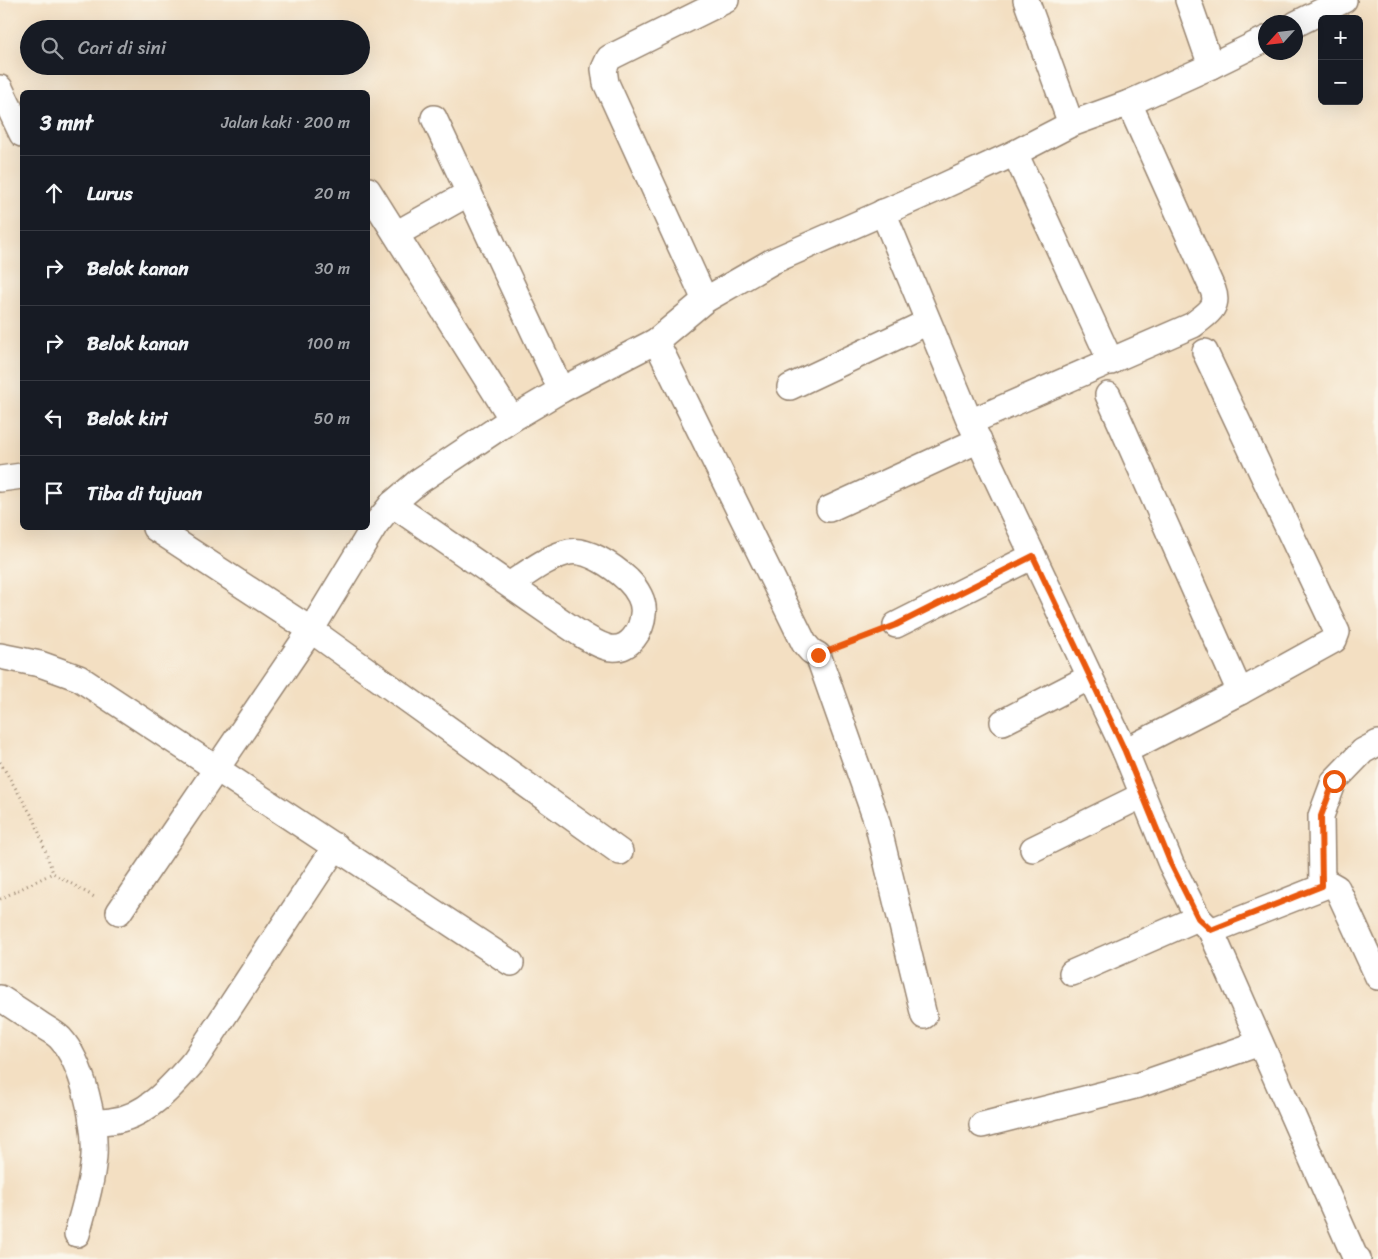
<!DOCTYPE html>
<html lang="id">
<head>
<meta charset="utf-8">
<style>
	:root { --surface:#171b24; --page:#242831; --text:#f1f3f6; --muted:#9ea1a6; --line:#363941 }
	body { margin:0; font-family:Sriracha,sans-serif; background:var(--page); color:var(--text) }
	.controls { position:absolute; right:15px; top:15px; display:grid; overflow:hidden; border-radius:8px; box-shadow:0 5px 20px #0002 }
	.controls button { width:45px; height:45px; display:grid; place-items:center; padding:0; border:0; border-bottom:1px solid var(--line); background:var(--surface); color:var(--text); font:25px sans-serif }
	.compass { position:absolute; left:1258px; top:15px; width:45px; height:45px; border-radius:50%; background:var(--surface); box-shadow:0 5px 20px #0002; rotate:243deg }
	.stop { position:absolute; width:15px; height:15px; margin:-11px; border:4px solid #ea580c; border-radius:50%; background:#fff }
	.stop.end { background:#ea580c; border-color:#fff; box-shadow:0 1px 5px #0008 }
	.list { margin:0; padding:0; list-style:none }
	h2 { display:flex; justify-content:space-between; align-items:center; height:65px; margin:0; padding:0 20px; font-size:21px }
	h2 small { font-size:16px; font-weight:400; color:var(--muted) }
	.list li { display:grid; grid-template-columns:32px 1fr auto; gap:15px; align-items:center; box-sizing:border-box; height:75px; padding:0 20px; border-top:1px solid var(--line) }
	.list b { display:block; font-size:19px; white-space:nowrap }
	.list em { font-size:16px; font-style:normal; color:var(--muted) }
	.icon { flex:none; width:28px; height:28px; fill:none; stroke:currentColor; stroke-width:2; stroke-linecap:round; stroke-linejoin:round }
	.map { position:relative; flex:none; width:1378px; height:1259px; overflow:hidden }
	.search { position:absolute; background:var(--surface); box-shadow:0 5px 20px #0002; left:20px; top:20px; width:350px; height:55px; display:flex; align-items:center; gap:12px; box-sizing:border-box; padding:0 18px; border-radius:28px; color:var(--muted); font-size:19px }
	.panel { position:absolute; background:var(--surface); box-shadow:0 5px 20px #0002; left:20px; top:90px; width:350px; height:440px; border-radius:8px }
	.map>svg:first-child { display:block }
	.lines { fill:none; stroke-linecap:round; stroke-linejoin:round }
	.street-casing { stroke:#978470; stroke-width:28 }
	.path { stroke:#978470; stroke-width:3; stroke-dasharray:1 4; stroke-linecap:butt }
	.street { stroke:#fff; stroke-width:25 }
	.route { stroke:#ea580c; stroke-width:6 }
</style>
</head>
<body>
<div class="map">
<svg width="1378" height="1259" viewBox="0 0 1378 1259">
	<rect width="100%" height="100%" fill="#fbf7ec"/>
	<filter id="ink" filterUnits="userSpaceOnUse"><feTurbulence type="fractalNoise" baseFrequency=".02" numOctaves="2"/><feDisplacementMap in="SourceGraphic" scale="10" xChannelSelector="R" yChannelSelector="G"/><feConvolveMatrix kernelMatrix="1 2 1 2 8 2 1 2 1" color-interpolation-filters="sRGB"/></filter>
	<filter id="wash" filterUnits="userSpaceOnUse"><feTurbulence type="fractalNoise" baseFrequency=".0096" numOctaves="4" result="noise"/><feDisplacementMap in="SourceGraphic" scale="20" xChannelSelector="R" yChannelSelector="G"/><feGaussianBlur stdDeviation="1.12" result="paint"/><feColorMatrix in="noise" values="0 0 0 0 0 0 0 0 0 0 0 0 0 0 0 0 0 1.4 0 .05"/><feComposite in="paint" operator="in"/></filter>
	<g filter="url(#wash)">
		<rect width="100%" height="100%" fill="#f3dfc2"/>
	</g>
	<g filter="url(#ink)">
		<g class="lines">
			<defs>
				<g id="street">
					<path d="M1026 0 1071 124"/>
					<path d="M1188 0 1211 66"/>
					<path d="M1296 24 1344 0"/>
					<path d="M0 88 22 134"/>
					<path d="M434 118 561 390"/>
					<path d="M1015 153 1111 362"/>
					<path d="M368 190 512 419"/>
					<path d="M883 212 970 422 1125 751 1171 864 1198 918 1211 931 1355 1257 1358 1259"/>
					<path d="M396 234 469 193"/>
					<path d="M705 300 606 83 604 69 609 58 726 0"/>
					<path d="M656 341 804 643 811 651 818 655 877 822 924 1016"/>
					<path d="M790 387 928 322"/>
					<path d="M1108 395 1240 692"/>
					<path d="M970 422 1193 325C1206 314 1220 308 1213 290L1129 103"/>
					<path d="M0 479 22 476"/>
					<path d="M392 504C444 540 496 576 548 612 563 622 593 645 610 648 630 651 642 630 643 614 645 602 637 589 628 580 614 567 585 546 565 553 545 559 526 574 509 585"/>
					<path d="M829 509 979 440"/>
					<path d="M155 528 311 630 620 852"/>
					<path d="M896 625 1033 556"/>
					<path d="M0 656 40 664 79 678 511 963"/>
					<path d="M1003 722 1090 677"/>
					<path d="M1125 751 1240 692 1334 640 1337 632 1205 352"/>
					<path d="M1033 849 1143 795"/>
					<path d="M1322 886 1321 816 1334 781 1363 751 1378 743"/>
					<path d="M119 912 311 630 375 525 392 504 419 481 512 419 561 390 656 341 705 300 773 261 939 188 1015 153 1071 124 1129 103 1211 66 1266 39"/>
					<path d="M1211 931 1330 884 1337 888 1378 977"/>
					<path d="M1072 973 1198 918"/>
					<path d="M0 998C14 1007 28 1016 41 1025 47 1029 55 1033 60 1038 83 1063 96 1123 94 1156 92 1183 84 1208 77 1234"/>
					<path d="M92 1122C98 1122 105 1122 111 1121 147 1117 173 1085 195 1060L336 846"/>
					<path d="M982 1125 1139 1085 1260 1043"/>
				</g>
			</defs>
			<!-- street casing -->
			<use href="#street" class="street-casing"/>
			<!-- path -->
			<g class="path">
				<path d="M843 646 872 634"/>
				<path d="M0 762 35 821 53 873"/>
				<path d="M0 899 53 873 96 898"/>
			</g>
			<!-- street -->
			<use href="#street" class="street"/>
		</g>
	</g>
	<g class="lines" filter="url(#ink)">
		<!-- route -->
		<path class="route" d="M818 655 896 625 1033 556 1125 751 1171 864 1198 918 1211 930 1322 886 1321 816 1334 781"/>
	</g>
</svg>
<div class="controls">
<button>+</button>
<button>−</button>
</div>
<svg class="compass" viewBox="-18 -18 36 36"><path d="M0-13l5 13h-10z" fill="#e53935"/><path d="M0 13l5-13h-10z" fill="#9ea1a6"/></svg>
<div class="stop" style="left:1334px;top:781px"></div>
<div class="stop end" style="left:818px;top:655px"></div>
<div class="search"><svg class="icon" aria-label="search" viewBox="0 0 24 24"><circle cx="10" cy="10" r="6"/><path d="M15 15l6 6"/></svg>Cari di sini</div>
<section class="panel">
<h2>3 mnt<small>Jalan kaki · 200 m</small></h2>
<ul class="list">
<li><svg class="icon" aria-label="ahead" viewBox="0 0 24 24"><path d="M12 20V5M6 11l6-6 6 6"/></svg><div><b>Lurus</b></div><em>20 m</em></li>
<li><svg class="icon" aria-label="right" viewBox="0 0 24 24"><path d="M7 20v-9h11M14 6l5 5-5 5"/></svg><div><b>Belok kanan</b></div><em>30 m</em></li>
<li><svg class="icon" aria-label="right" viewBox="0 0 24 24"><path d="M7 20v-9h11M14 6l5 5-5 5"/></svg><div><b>Belok kanan</b></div><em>100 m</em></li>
<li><svg class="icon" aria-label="left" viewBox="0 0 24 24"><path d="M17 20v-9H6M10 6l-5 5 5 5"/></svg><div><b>Belok kiri</b></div><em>50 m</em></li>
<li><svg class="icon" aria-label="arrive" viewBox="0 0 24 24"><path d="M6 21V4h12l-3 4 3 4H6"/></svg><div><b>Tiba di tujuan</b></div></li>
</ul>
</section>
</div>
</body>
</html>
